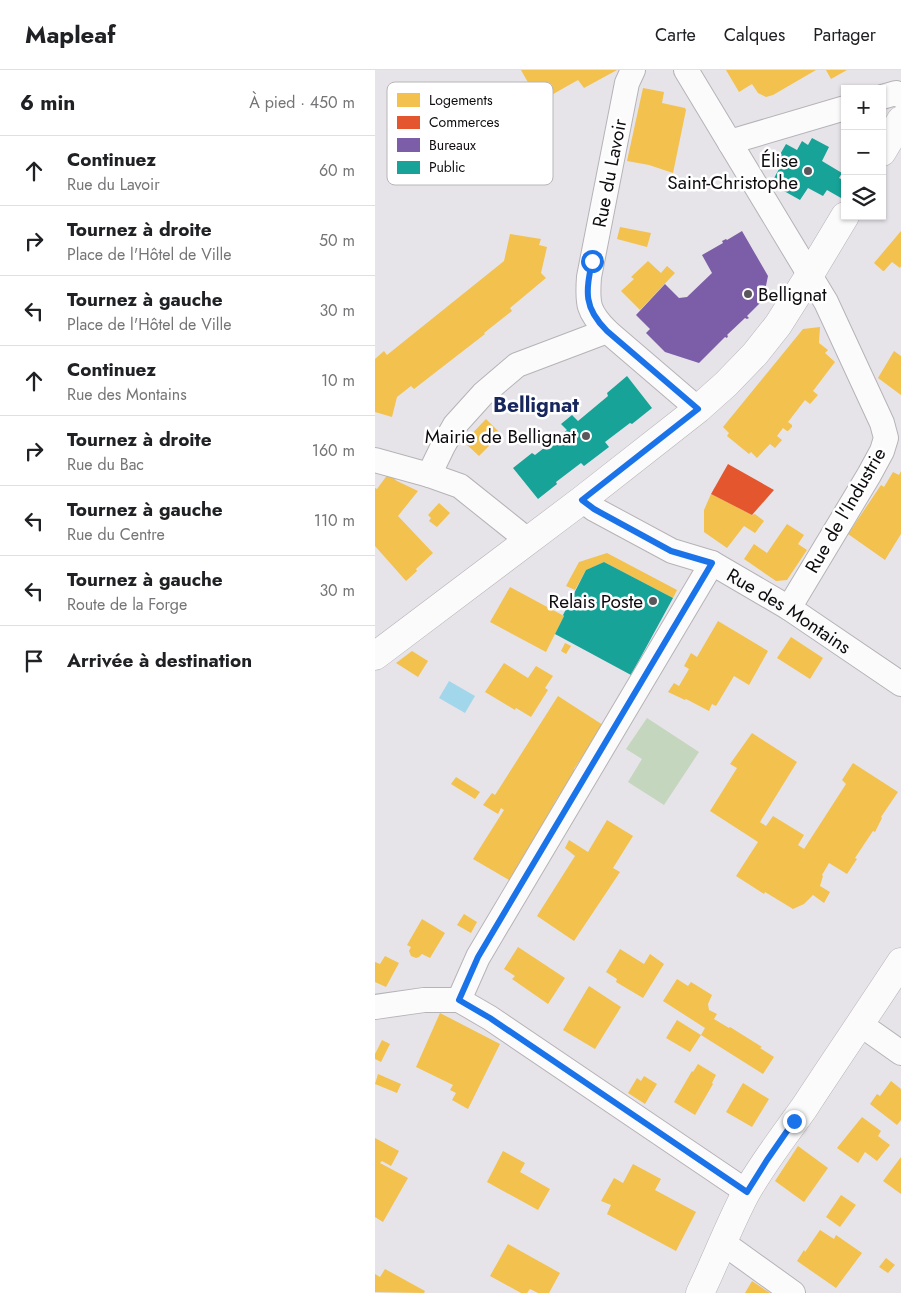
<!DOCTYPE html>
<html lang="fr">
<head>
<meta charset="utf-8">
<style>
	:root { --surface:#fff; --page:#f6f6f6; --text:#202124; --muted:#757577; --line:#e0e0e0 }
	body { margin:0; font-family:Jost,sans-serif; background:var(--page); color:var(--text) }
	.controls { position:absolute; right:15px; top:15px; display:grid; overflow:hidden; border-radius:0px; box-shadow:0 1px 4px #0004 }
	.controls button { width:45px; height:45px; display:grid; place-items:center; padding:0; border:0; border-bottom:1px solid var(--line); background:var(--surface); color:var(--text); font:25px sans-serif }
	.stop { position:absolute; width:15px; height:15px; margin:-11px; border:4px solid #1a73e8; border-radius:50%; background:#fff }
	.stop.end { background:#1a73e8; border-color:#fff; box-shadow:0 1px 5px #0008 }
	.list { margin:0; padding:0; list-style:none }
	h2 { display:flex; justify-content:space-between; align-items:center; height:65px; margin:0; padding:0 20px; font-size:21px }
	h2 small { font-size:16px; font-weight:400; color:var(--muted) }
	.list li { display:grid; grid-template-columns:32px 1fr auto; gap:15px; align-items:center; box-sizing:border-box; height:70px; padding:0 20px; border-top:1px solid var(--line) }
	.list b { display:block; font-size:19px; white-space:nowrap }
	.list p { margin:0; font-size:16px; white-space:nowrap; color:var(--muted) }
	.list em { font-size:16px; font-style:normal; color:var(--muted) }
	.icon { flex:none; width:28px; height:28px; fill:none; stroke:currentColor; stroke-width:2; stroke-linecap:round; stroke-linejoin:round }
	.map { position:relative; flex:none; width:526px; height:1223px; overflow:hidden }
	header { display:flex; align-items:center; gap:30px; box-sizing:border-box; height:70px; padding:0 25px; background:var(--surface); border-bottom:1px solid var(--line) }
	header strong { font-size:24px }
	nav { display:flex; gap:28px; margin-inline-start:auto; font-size:18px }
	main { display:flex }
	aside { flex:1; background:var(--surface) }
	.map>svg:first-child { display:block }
	.green { fill:#c4d6bd }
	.water { fill:#a2d6ea }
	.homes { fill:#f2c14e }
	.shops { fill:#e4572e }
	.offices { fill:#7b5ea7 }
	.public { fill:#17a398 }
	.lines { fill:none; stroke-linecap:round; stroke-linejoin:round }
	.minor-casing { stroke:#b6b3b7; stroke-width:26 }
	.major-casing { stroke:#b6b3b7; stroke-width:29 }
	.minor { stroke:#fbfbfc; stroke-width:24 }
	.major { stroke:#fbfbfc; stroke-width:28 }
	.route { stroke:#1a73e8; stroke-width:6 }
	.poi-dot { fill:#59575b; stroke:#fff; stroke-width:2 }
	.labels { text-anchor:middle; stroke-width:5; stroke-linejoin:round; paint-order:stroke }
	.poi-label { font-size:19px; fill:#0d0b0e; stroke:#fff; text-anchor:end }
	.street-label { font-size:19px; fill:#0d0b0e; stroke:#fff }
	.quarter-label { font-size:21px; font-weight:bold; fill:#17265d; stroke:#fff }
	.key { fill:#fff; stroke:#b6b6b7; stroke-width:1 }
	.key-label { font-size:14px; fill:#0d0b0e }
</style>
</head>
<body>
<header>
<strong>Mapleaf</strong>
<nav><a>Carte</a><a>Calques</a><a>Partager</a></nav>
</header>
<main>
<aside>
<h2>6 min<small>À pied · 450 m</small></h2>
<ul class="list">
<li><svg class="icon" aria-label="ahead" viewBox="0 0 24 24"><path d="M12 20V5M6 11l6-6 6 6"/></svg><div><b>Continuez</b><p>Rue du Lavoir</p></div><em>60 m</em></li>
<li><svg class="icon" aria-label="right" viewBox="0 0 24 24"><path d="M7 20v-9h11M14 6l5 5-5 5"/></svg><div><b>Tournez à droite</b><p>Place de l'Hôtel de Ville</p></div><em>50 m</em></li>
<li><svg class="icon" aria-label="left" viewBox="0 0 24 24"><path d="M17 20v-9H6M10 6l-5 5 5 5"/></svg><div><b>Tournez à gauche</b><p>Place de l'Hôtel de Ville</p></div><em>30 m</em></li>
<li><svg class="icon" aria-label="ahead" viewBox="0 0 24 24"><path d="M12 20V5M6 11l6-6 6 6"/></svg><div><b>Continuez</b><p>Rue des Montains</p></div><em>10 m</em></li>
<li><svg class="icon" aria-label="right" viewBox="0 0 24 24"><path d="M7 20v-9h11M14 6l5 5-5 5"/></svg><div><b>Tournez à droite</b><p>Rue du Bac</p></div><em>160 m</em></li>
<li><svg class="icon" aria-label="left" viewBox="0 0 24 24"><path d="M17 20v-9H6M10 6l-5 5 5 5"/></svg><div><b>Tournez à gauche</b><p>Rue du Centre</p></div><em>110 m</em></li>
<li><svg class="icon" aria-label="left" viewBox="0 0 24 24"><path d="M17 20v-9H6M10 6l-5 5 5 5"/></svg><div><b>Tournez à gauche</b><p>Route de la Forge</p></div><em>30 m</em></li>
<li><svg class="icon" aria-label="arrive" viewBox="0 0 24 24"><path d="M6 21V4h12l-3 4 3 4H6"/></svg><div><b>Arrivée à destination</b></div></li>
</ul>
</aside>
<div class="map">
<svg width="526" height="1223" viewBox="0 0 526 1223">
	<rect width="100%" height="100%" fill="#e7e4e9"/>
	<!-- green -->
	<path class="green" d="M272 648 324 682 289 735 253 712 267 689 251 679Z"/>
	<!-- water -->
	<path class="water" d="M74 611 100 626 90 643 64 628Z"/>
	<!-- homes -->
	<g class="homes">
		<path d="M146 0H242L209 18 203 10 164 32Z"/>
		<path d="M351 0H441L398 25 391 27 383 23 377 14 364 22Z"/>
		<path d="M451 0H472L456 9Z"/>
		<path d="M268 18 289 22 287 33 310 38 311 40 298 103 274 95 252 91Z"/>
		<path d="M245 157 276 163 272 177 242 169Z"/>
		<path d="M526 161V196L525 198 517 192 509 201H508L499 193Z"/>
		<path d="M135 164 166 169 164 175 172 177 166 203 171 208 135 238 137 241 109 263 110 264 39 319 36 316 22 327 17 347 0 342V289L9 281 12 285 129 191Z"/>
		<path d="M273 191 286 203 292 196 300 203 265 240 246 221 259 209 256 207Z"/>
		<path d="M445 257 444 273 453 280 450 283 460 292 438 321 443 325 435 334 430 330 413 352 417 355V357L413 361H412L408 358 402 366 407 370 400 378 395 374 382 388 376 382 374 384 352 366 354 363 348 357 428 259Z"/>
		<path d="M519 281 526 286V325L503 308Z"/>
		<path d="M111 349 126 364 104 386 89 372Z"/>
		<path d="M526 401V464L510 490 473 464 506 415 509 417 518 402 524 405Z"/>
		<path d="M13 404 22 411 43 421 23 446 58 483 41 499 42 501 31 511 0 476V418L2 419Z"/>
		<path d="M336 424 377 445 380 444 389 451 380 463 369 456 352 478 329 462V440Z"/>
		<path d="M64 433 75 443 62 457 54 451 56 448 53 445Z"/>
		<path d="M412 454 429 465 423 474 432 480 412 510 401 511 369 489 379 474 392 483Z"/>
		<path d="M232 483 302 520 298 528 229 492 211 500 200 520 191 516 204 492Z"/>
		<path d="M135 517 189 546 171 582 115 552Z"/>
		<path d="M343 551 393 581 374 615 359 606 341 636 337 634 334 641 311 629 310 630 293 622 299 613 304 616 314 599 309 596 316 583 322 587Z"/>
		<path d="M416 567 448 588 435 609 402 588Z"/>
		<path d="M190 573 196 576 191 584 186 581Z"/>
		<path d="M37 581 53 591 43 607 21 593Z"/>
		<path d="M129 593 153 608 161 596 178 606 170 618 173 620 156 647 141 638 140 640 110 622Z"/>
		<path d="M183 626 228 655 199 699 201 700 181 730 167 756 134 810 98 789 129 740 126 738 123 744 108 735 117 723 120 725Z"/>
		<path d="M377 663 422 692 385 752 391 756 398 746 429 765 423 775 429 779 471 714 467 710 478 693 523 722 506 747 507 748 500 762 498 761 480 788 482 789 472 804 454 793 447 805 448 806 445 816 455 822 449 833 438 825 429 834 418 839 390 822 389 824 361 806 383 772 335 741 362 698 355 694Z"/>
		<path d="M81 707 105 722 100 729 76 714Z"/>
		<path d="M232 750 258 766 238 798 245 802 199 871 162 846 200 786 190 778 194 770 213 782Z"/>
		<path d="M89 844 102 852 96 863 82 855Z"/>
		<path d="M47 849 70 863 55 888 47 884 44 887 41 888 36 886 34 881 36 877 32 875Z"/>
		<path d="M143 877 190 908 173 934 137 909 140 906 129 899Z"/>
		<path d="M245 879 269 894 275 884 289 894 268 928 241 912 242 909 231 902Z"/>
		<path d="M10 886 24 893 11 917 0 912V892L5 894Z"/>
		<path d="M302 909 313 916 316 912 337 925 333 934 334 940 342 944 339 949 354 958 355 957 387 977 385 978 399 987 388 1004 326 965 315 982 291 968 302 950 326 965 330 958 288 931Z"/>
		<path d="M214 916 246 937 220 979 188 960Z"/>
		<path d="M65 943 125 974 93 1039 77 1030 81 1023 75 1020 78 1015 41 997Z"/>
		<path d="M7 970 15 974 6 992 0 989V984Z"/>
		<path d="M323 994 341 1005 337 1013 338 1014 320 1045 299 1032 317 1001 318 1002Z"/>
		<path d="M3 1004 26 1014 22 1023 0 1014Z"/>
		<path d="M269 1006 282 1014 270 1034 253 1023 262 1008 266 1011Z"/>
		<path d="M516 1011 526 1019V1050L522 1055 495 1034 502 1024 505 1026Z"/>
		<path d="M368 1013 394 1029 377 1057 351 1042Z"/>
		<path d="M487 1047 506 1061 503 1066 515 1075 502 1091 490 1082 483 1093 462 1078Z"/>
		<path d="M0 1068 24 1081 16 1096 7 1091 5 1093 33 1108 8 1152 0 1147Z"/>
		<path d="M423 1076 453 1098 429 1132 400 1111Z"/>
		<path d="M128 1081 150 1093 145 1102 175 1119 163 1140 112 1112Z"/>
		<path d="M526 1087V1124L508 1111Z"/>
		<path d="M258 1094 286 1109 280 1120 321 1142 301 1181 232 1144 236 1135 226 1131 239 1108 248 1113Z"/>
		<path d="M466 1125 481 1135 465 1157 451 1147Z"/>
		<path d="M445 1160 459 1169 461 1165 487 1183 461 1218 422 1191 429 1180 430 1182Z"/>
		<path d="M133 1174 185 1203 174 1223H163L155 1219 152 1223H146L115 1206Z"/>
		<path d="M511 1188 520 1195 513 1203 504 1197Z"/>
		<path d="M10 1199 50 1221 49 1223 0 1222V1204L5 1207Z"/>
		<path d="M377 1211 395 1223H370Z"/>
	</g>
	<!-- shops -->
	<path class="shops" d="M353 394 399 420 377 445 336 424Z"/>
	<!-- offices -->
	<path class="offices" d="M367 161 393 206 388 230 372 246 374 248 372 249 370 248 352 265 353 266 352 268 350 267 324 293 290 282 271 263 275 259 261 245 290 214 304 228 312 227 337 203 327 185 348 173 347 171 351 169 352 170Z"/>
	<!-- public -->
	<g class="public">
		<path d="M437 68 454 77 447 91 467 103 464 108 470 111V122L466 128 452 120 448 126 433 118 425 130 409 121 411 118 398 110 404 99 399 95 411 74 422 80 427 71 433 75Z"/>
		<path d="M252 306 277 338 257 354 255 353 230 372 234 377 209 396 206 393 181 412 182 414 163 429 138 398 157 383 160 385 192 360 186 354 197 345 203 351 233 326 232 323Z"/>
		<path d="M229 492 298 528 256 605 180 564 189 546 188 545 211 500Z"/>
	</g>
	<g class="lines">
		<defs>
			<g id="minor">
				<path d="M258 0 252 13 214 207C212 234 213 242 232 261L323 339"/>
				<path d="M311 0 451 232 507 353 511 368 507 381 494 405 414 538"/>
				<path d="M507 27 521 23 526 26"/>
				<path d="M355 73 365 69 470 38"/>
				<path d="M0 390 54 405 85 416 145 464 151 472"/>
				<path d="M54 405 68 376 80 355 108 324 142 295 232 261"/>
				<path id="s1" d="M207 430 219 439 297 481 337 493 414 538 526 614"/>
				<path d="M84 930 103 887 337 493"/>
				<path d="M0 937 49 930H84L115 948 372 1122"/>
				<path d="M485 954 526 983"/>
				<path d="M347 1172 418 1223"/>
			</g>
			<g id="major">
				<path d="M507 82 526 50"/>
				<path d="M0 586 207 430 323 339 351 314 380 284 403 255 434 206 470 146"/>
				<path d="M325 1223C341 1190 354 1155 371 1123 388 1093 409 1066 429 1038 461 989 494 941 526 892"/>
			</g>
		</defs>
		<!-- minor casing -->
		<use href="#minor" class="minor-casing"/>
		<!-- major casing -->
		<use href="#major" class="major-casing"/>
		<!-- minor -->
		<use href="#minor" class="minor"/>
		<!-- major -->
		<use href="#major" class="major"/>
	</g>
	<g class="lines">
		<!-- route -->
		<path class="route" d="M217 191C211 222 208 237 232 261L323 339 207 430 219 439 296 481 337 493 103 887 84 930 115 948 372 1122 392 1090 419 1051"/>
	</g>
	<!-- markers -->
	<g class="poi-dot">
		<circle cx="433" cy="101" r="5"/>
		<circle cx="373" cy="224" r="5"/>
		<circle cx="211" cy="366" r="5"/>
		<circle cx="278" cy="531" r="5"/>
	</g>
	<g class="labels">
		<!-- poi labels -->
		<g class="poi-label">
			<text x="423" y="97">Élise<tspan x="423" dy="22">Saint-Christophe</tspan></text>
			<text x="383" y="231" text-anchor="start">Bellignat</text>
			<text x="201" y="373">Mairie de Bellignat</text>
			<text x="268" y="538">Relais Poste</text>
		</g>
		<!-- street labels -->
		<g class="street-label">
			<text transform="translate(234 103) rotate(-79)" y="7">Rue du Lavoir</text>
			<text transform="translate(470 440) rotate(-60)" y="7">Rue de l'Industrie</text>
			<text dy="7" stroke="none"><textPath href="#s1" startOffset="236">Rue des Montains</textPath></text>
		</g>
		<!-- quarter labels -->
		<g class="quarter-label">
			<text x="161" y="342">Bellignat</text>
		</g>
	</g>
	<!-- legend -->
	<rect x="12" y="12" width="166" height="103" rx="8" class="key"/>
	<rect x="22" y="23" width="23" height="14" fill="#f2c14e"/>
	<rect x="22" y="46" width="23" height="13" fill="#e4572e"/>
	<rect x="22" y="68" width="23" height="14" fill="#7b5ea7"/>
	<rect x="22" y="91" width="23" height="13" fill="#17a398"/>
	<g class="key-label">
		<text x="54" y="35">Logements</text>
		<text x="54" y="57">Commerces</text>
		<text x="54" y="80">Bureaux</text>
		<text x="54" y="102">Public</text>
	</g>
</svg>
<div class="controls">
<button>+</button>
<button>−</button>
<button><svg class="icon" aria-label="layers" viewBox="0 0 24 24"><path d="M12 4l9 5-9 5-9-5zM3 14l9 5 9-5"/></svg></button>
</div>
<div class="stop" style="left:217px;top:191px"></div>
<div class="stop end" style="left:419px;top:1051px"></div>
</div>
</main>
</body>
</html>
